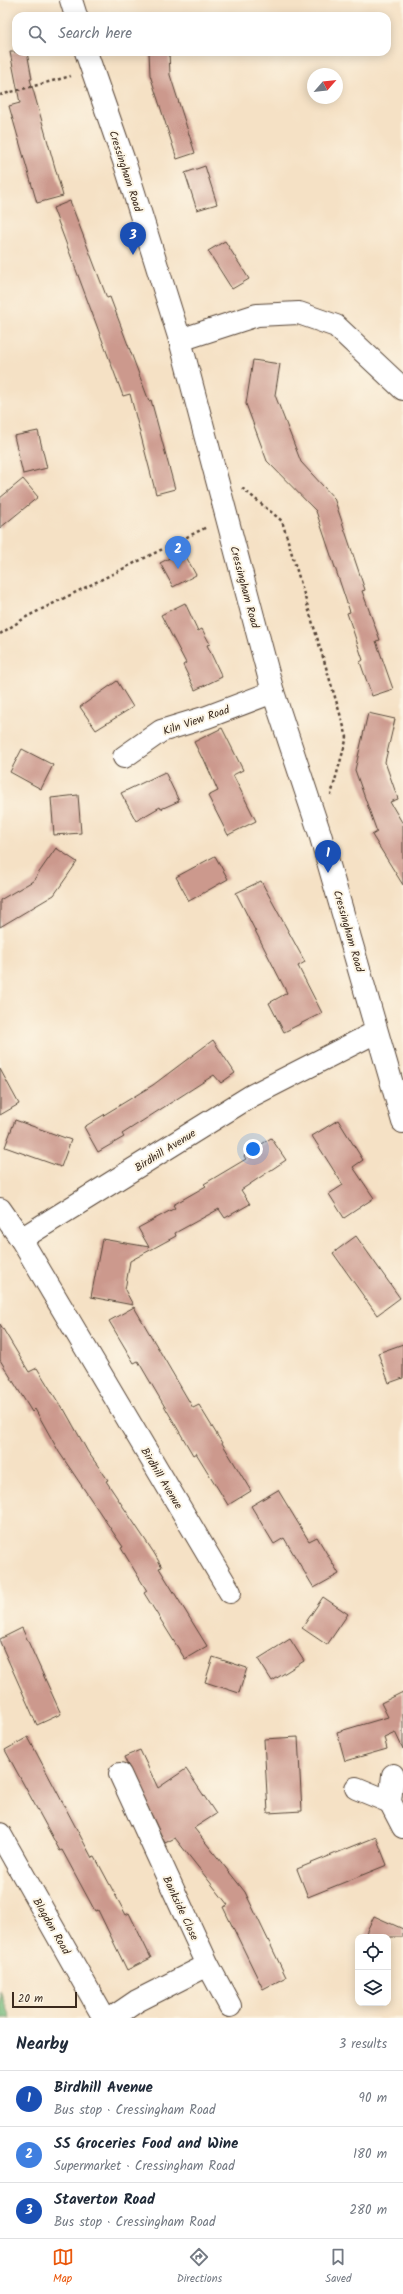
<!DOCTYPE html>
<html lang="en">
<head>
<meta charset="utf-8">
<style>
	:root { --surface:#fff; --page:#f2f2f3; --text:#1f2937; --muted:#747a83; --line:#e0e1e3; --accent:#ea580c }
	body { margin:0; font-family:Kalam,sans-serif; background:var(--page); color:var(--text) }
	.controls { position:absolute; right:12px; bottom:12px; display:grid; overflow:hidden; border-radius:8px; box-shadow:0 2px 10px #0003 }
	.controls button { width:36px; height:36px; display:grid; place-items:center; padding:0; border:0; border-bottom:1px solid var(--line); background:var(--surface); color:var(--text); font:20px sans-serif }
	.compass { position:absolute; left:307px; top:68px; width:36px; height:36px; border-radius:50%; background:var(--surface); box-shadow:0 2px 10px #0003; rotate:62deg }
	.scale { position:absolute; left:12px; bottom:10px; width:65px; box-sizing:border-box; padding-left:4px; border:2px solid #3b2a1e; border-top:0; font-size:11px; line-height:14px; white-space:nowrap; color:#3b2a1e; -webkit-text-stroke:3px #fcf5e5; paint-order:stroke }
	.you { position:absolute; left:253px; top:1149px; width:14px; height:14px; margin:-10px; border:3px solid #fff; border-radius:50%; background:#1a73e8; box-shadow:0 0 0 6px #1a73e833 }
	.badge { display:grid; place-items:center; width:26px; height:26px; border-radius:50%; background:var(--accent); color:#fff; font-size:13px; font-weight:700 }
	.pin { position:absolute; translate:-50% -33px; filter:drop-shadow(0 1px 2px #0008) }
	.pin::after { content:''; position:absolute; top:21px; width:14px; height:12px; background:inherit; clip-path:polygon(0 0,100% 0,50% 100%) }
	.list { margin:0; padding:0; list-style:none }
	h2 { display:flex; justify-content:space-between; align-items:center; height:52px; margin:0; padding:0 16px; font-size:17px }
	h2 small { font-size:13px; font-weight:400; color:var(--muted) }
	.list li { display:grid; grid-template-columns:26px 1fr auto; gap:12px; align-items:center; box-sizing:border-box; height:56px; padding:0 16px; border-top:1px solid var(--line) }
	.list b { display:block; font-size:15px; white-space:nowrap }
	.list p { margin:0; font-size:13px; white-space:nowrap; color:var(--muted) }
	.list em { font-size:13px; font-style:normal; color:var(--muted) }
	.icon { flex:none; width:22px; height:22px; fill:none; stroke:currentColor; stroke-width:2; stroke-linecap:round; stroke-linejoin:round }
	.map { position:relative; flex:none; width:403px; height:2018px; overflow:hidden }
	.search { position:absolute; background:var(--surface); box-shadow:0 2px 10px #0003; left:12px; right:12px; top:12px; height:44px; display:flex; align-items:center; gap:10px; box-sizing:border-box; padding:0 14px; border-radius:12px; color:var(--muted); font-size:15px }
	.sheet { height:220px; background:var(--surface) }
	nav { display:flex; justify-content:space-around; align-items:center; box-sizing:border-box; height:56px; border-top:1px solid var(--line); background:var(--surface); font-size:11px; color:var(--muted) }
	nav a { display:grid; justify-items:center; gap:2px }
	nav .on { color:var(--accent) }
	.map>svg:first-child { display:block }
	.forest { fill:#79bc7f; stroke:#5a734e }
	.building { fill:#cc998d }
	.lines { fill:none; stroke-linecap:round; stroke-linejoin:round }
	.minor-casing { stroke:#574537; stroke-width:24 }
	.path { stroke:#574537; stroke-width:2.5; stroke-dasharray:3 3; stroke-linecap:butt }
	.minor { stroke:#fff; stroke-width:22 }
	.labels { text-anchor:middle; stroke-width:4; stroke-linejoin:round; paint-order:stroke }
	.street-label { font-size:11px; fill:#3b2a1e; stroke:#fcf5e5 }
</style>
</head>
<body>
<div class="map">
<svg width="403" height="2018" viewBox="0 0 403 2018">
	<rect width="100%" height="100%" fill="#fcf5e5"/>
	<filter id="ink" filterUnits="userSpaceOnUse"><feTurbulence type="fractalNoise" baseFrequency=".025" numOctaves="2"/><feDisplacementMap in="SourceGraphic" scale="8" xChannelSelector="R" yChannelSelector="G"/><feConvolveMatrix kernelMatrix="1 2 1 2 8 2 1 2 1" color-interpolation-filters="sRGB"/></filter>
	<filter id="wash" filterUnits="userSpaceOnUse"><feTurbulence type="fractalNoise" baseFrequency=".012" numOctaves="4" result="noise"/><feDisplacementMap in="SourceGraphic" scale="16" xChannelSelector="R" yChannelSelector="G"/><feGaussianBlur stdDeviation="0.9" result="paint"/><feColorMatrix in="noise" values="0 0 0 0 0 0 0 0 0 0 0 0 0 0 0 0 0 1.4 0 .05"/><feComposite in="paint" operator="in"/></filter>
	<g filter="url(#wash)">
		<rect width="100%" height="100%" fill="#f5e1c5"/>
		<!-- forest -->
		<path class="forest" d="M0 1990 10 2018H0Z"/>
		<g id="blocks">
			<!-- building -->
			<g class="building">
				<path d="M10 52H27L32 79H30L63 196 37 203 9 106 20 103Z"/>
				<path d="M149 52H169L170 75 195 153 177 159 150 75Z"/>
				<path d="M205 166 217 204 197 210 185 173Z"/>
				<path d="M70 201 107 298 110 297 149 401 151 400 175 489 156 494 130 394 123 396 53 208Z"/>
				<path d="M225 241 249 279 232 289 208 251Z"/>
				<path d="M253 360 280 364 275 395 301 462 334 498 365 590 362 591 380 640 376 641 393 689 372 696 360 662 363 660 347 613 350 612 316 511 267 461 246 404Z"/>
				<path d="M38 431 47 468 23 474 14 436Z"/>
				<path d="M23 479 38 497 0 528V498Z"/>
				<path d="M183 551 196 575 173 587 160 563Z"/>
				<path d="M185 603 198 631 202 629 210 644 207 645 222 677 195 690 183 665 186 663 161 615Z"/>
				<path d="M117 681 133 707 96 730 80 707Z"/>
				<path d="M368 713 395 719 385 762 398 799 390 802 403 824V885L372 835 377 832 355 770Z"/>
				<path d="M222 728 243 770 233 775 256 821 228 835 208 796 218 791 203 757 202 758 194 742Z"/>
				<path d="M22 749 53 765 41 789 10 772Z"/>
				<path d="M165 772 179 801 161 809 160 807 136 821 121 793Z"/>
				<path d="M78 795 81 833 54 835 51 798Z"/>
				<path d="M56 848 77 862 66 878 54 895 0 927V900L33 881Z"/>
				<path d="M215 856 228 879 189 901 176 877Z"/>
				<path d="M261 881 305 962 298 966 322 1013 284 1032 269 1003 287 993 236 893Z"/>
				<path d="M213 1040 235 1073 221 1083 214 1075 122 1134 124 1137 98 1152 84 1127 153 1085Z"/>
				<path d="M0 1069 19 1104 0 1115Z"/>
				<path d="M15 1120 71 1140 61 1167 5 1147Z"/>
				<path d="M338 1120 363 1160 353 1167 374 1198 344 1218 329 1194 343 1185 312 1136Z"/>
				<path d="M271 1138 286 1160 241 1190 250 1204 225 1218 219 1209 175 1233 176 1236 130 1261 125 1290 133 1305 91 1297 102 1239 149 1247 138 1228 175 1208 173 1205 206 1186 204 1184 246 1159 244 1156Z"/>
				<path d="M356 1236 400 1298 377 1315 333 1253Z"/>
				<path d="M134 1307 193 1408 199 1405 251 1491 228 1505 196 1453 193 1455 138 1361 134 1363 109 1321Z"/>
				<path d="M0 1324 29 1372 37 1368 63 1410 64 1409 88 1452 108 1480 106 1481 154 1553 162 1567 159 1568 207 1646 185 1659 144 1593 147 1591 121 1548 123 1547 59 1452 35 1409 32 1412 0 1360Z"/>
				<path d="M403 1344V1378L389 1383 378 1353Z"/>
				<path d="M278 1490 309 1541 317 1537 339 1574 314 1588 284 1538 274 1544 251 1506Z"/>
				<path d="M323 1597 348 1614 327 1645 302 1628Z"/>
				<path d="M22 1628 61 1714 37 1725 0 1642V1639Z"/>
				<path d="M290 1639 304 1661 272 1681 258 1659Z"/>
				<path d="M213 1657 247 1668 239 1693 205 1682Z"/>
				<path d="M403 1692V1749L395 1732 384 1737 387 1749 345 1761 337 1732 388 1717 381 1703Z"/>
				<path d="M28 1737 92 1858 95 1857 126 1915 129 1913 151 1958 127 1970 98 1910 95 1911 62 1850 60 1851 5 1750Z"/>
				<path d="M298 1737 302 1811 268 1813 264 1739Z"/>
				<path d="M140 1750 158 1788 186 1769 216 1814 194 1828 245 1892 286 1977 263 1989 223 1907 228 1905 175 1838 165 1843 124 1757Z"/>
				<path d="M376 1837 387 1865 308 1897 297 1869Z"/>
				<path d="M374 1916 403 1929V1937H364Z"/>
			</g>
		</g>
	</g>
	<g filter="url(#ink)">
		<use href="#blocks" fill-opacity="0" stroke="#574537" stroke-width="1"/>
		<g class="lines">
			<defs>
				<g id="minor">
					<path d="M71 0 76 16"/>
					<path d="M86 52 126 167 180 340 273 692 320 834 403 1122"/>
					<path d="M180 340 257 315 299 313 336 326 403 389"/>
					<path d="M124 757 161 731 207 717 273 692"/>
					<path d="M0 1209 21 1239"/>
					<path d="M230 1592 21 1239 251 1096 376 1032"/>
					<path d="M120 1774 208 1965"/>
					<path d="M393 1775 390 1802 403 1827"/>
					<path d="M356 1788 390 1802"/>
					<path d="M0 1834 104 2018"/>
					<path d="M112 2018 137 2001 208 1965 230 2006"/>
				</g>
			</defs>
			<!-- minor casing -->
			<use href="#minor" class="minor-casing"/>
			<!-- path -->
			<g class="path">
				<path d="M0 95 71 76"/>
				<path d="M242 488 282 521 347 737 331 795"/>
				<path d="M0 634 28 616 207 527"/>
			</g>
			<!-- minor -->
			<use href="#minor" class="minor"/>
		</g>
	</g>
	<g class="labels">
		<!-- street labels -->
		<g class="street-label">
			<text transform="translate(126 171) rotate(72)" y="4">Cressingham Road</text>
			<text transform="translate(245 587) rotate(75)" y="4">Cressingham Road</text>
			<text transform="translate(196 720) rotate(-19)" y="4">Kiln View Road</text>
			<text transform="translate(349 931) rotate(74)" y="4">Cressingham Road</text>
			<text transform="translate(165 1150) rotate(-32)" y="4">Birdhill Avenue</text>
			<text transform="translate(162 1478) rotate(59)" y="4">Birdhill Avenue</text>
			<text transform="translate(181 1908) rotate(65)" y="4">Bankside Close</text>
			<text transform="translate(52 1926) rotate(60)" y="4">Blagdon Road</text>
		</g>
	</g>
</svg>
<div class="controls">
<button><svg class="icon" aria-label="locate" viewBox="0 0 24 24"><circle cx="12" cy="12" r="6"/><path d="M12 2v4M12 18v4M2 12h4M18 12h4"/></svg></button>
<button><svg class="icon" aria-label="layers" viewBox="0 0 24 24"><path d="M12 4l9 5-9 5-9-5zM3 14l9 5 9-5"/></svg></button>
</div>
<svg class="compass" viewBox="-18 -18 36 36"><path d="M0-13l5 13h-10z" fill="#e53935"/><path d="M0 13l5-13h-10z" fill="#747a83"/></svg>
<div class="scale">20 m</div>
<div class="you"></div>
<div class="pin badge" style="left:328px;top:873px;background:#1a4fb4">1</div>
<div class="pin badge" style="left:178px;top:569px;background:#3f7fe0">2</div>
<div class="pin badge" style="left:133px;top:255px;background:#1a4fb4">3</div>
<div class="search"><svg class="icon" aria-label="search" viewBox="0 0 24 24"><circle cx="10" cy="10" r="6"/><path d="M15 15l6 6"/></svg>Search here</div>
</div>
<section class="sheet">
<h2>Nearby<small>3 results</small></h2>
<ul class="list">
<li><span class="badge" style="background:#1a4fb4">1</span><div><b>Birdhill Avenue</b><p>Bus stop · Cressingham Road</p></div><em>90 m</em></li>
<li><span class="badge" style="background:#3f7fe0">2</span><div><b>SS Groceries Food and Wine</b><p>Supermarket · Cressingham Road</p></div><em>180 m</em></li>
<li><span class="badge" style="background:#1a4fb4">3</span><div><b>Staverton Road</b><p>Bus stop · Cressingham Road</p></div><em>280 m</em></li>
</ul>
</section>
<nav>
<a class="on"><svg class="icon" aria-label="map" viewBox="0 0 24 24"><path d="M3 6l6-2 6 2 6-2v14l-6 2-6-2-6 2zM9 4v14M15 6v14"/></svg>Map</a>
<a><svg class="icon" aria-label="directions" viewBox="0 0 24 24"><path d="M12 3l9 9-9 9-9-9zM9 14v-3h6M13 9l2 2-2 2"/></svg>Directions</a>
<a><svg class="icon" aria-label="saved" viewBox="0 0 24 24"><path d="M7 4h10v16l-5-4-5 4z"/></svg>Saved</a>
</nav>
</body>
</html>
